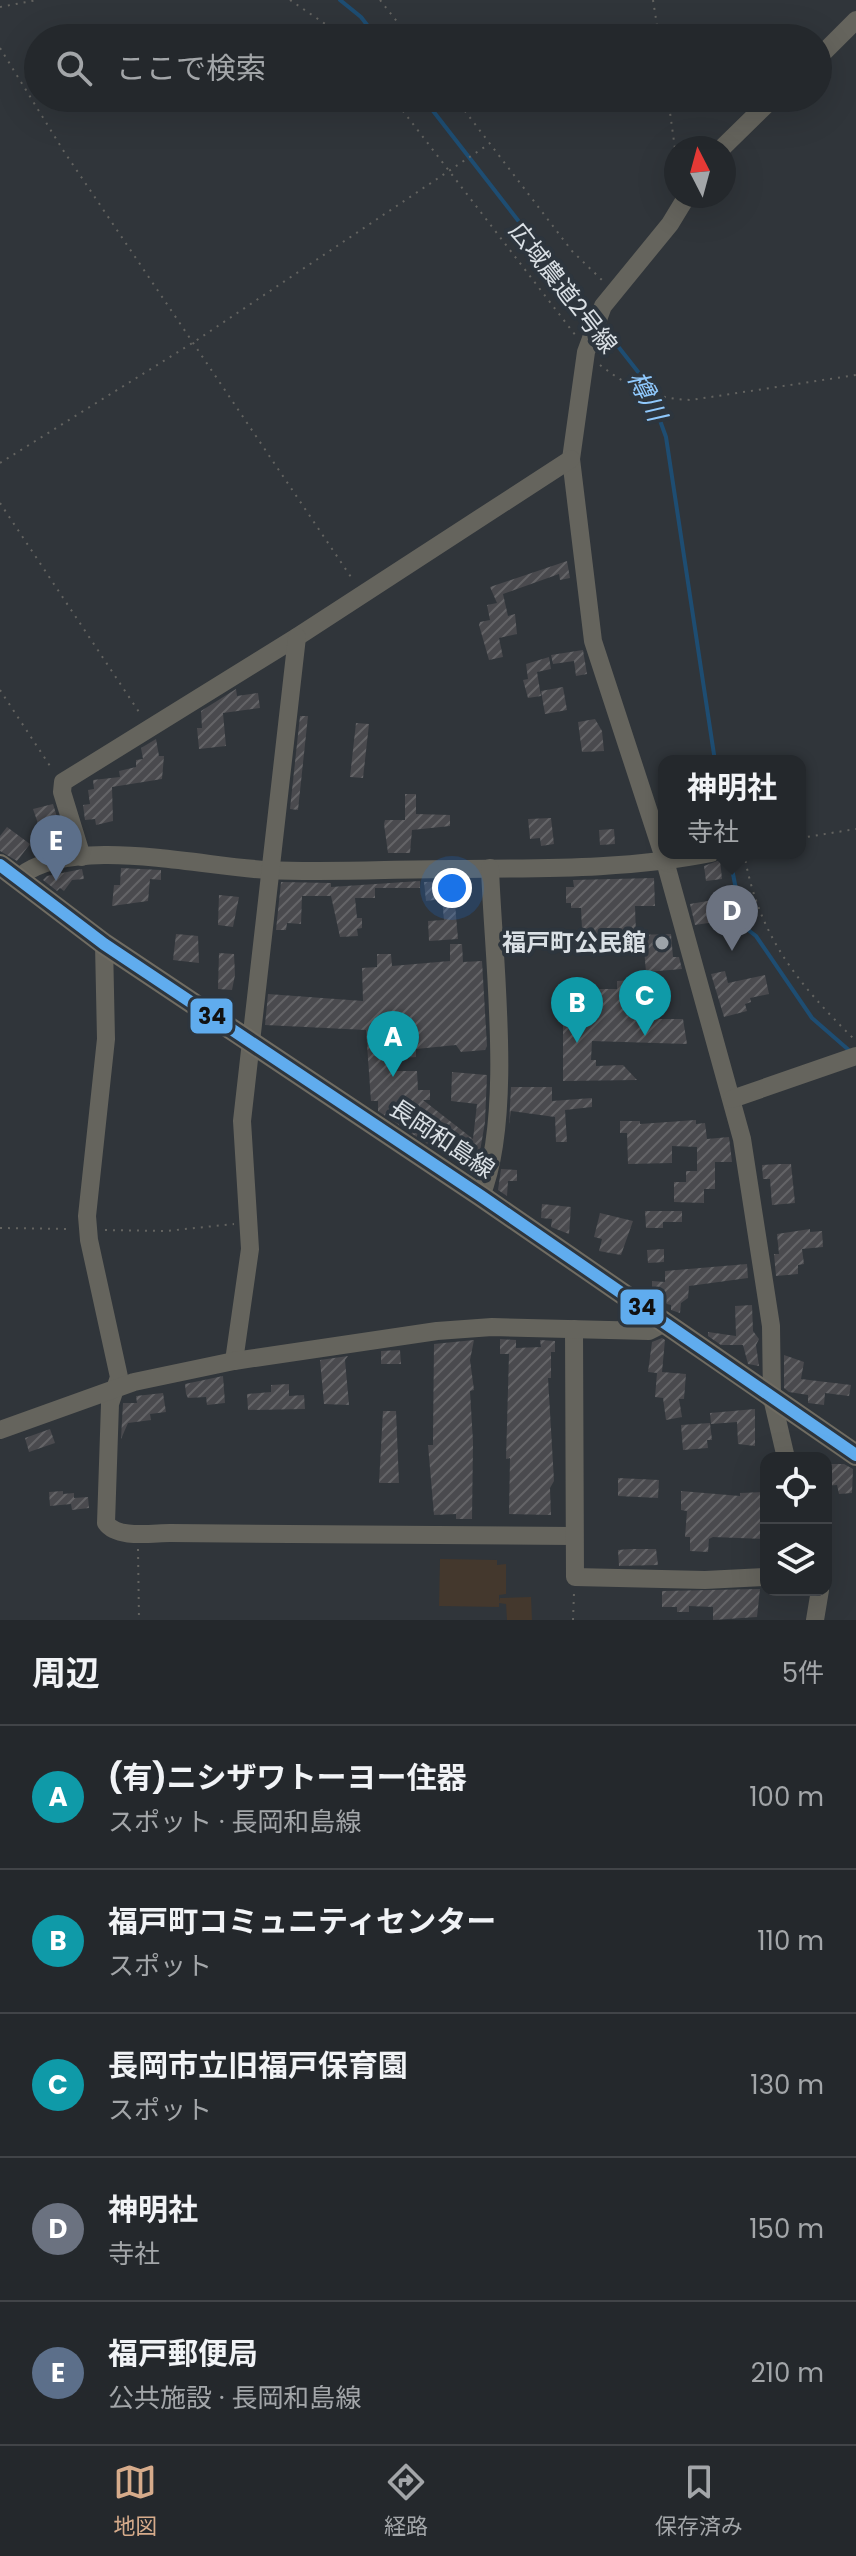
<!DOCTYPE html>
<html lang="ja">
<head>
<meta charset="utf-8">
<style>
	:root { --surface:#24282c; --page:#303438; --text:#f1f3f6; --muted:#a3a6a9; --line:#414448; --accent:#d6ab8b }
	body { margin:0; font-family:Poppins,"Noto Sans JP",sans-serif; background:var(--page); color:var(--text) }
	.controls { position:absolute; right:24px; bottom:24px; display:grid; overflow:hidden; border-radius:16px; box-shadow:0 8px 32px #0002 }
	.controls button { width:72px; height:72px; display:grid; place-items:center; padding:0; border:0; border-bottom:2px solid var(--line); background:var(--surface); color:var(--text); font:40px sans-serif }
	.compass { position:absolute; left:664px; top:136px; width:72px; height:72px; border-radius:50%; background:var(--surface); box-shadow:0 8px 32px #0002; rotate:354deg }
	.you { position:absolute; left:452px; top:888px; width:28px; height:28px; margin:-20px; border:6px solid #fff; border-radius:50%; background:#1a73e8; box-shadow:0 0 0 12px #1a73e833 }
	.badge { display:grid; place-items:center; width:52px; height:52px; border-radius:50%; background:var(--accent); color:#fff; font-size:26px; font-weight:700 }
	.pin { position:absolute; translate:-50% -66px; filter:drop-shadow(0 2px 4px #0008) }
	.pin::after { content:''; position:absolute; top:42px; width:28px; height:24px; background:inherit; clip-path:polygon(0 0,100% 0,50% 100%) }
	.popup { position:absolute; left:658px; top:755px; width:148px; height:104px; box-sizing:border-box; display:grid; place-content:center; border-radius:16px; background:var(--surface); filter:drop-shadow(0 2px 6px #0005); font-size:26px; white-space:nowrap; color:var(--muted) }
	.popup b { font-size:30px; color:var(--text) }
	.popup::after { content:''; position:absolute; left:50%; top:100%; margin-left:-16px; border:16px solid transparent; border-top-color:var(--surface) }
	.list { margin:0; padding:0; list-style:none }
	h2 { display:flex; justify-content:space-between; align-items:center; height:104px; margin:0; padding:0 32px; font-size:34px }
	h2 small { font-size:26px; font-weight:400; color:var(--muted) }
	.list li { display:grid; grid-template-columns:52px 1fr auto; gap:24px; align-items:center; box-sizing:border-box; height:144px; padding:0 32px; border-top:2px solid var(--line) }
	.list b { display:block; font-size:30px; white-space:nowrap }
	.list p { margin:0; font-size:26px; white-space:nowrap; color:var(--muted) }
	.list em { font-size:26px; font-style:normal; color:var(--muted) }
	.icon { flex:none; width:44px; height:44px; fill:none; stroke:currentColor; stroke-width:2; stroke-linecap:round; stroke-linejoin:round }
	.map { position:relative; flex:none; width:856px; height:1620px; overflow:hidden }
	.search { position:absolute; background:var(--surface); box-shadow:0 8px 32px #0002; left:24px; right:24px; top:24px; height:88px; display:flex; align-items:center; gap:20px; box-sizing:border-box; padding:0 28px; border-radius:44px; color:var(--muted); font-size:30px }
	.sheet { height:824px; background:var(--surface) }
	nav { display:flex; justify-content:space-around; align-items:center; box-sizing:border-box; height:112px; border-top:2px solid var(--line); background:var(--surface); font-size:22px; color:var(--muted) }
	nav a { display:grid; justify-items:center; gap:4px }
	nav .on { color:var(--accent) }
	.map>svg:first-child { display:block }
	.education { fill:#44382d }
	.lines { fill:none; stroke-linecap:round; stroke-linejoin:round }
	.stream { stroke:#1e4d72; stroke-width:4 }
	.building { fill:url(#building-hatch) }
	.path { stroke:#636360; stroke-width:2; stroke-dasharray:2 6; stroke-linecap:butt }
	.minor { stroke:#65645d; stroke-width:18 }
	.major { stroke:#706c62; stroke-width:22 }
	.bus-1-casing { stroke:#2d353d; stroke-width:18 }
	.bus-1 { stroke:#60acee; stroke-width:12 }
	.poi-dot { fill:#9ea4a9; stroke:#2d353d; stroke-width:3 }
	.labels { text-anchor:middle; stroke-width:8; stroke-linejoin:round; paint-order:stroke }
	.street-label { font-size:24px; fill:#dae0e5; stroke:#2d353d }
	.poi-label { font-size:24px; font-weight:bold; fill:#dae0e5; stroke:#2d353d; text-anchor:end }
	.water-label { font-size:26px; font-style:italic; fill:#8fc8fc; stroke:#2d353d }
	.line-badge { stroke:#2d353d; stroke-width:3 }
	.pale-badge-label { font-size:22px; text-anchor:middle; font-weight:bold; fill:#111 }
</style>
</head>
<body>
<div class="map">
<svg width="856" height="1620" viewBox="0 0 856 1620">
	<defs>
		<pattern id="building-hatch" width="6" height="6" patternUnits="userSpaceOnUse" patternTransform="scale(2)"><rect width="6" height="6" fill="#4a4a4e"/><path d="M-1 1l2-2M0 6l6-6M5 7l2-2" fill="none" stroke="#646467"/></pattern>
	</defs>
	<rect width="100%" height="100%" fill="#30353a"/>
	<!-- education -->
	<path class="education" d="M440 1559 497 1560V1565L506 1564V1594L499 1595V1602L500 1598 531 1597 532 1620H507L506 1604 499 1603V1607L439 1606Z"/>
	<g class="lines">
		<!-- stream -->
		<g class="stream">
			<path d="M340 0 361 17 377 38"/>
			<path d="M423 98 593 317"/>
			<path d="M602 326 646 382 666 437 715 761"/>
			<path d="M729 853 743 926 756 936 812 1018 851 1052"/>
		</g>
	</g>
	<!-- building -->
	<g class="building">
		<path d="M567 561 570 578 560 580 559 574 503 594 508 616 515 614 517 634 499 638 503 657 489 660 479 625 480 622 490 620 487 605 497 603 490 587Z"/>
		<path d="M583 650 587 674 576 676 574 661 553 664 551 655Z"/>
		<path d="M549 657 551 669 537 672 541 696 528 698 523 680 528 679 526 664Z"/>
		<path d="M563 687 567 710 545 714 541 691Z"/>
		<path d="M236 689 237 696 258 693 260 708 223 713 226 746 199 749 197 728H202L201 711Z"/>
		<path d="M300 716H308L298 810 290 809Z"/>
		<path d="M595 719 602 731 604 751 582 752 578 722Z"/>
		<path d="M356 723 369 724 363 778 350 777Z"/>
		<path d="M156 739 159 756H164L162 779 112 787 113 821 96 825 95 819 85 820 83 805 90 804 88 790 94 789 93 780 120 777 119 771 136 767V760L143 759 141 748Z"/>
		<path d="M405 794H416V814L450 815V826L412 830 410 853H388L384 824 385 820H405Z"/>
		<path d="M53 804 61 830 57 831 58 837 44 841 33 809Z"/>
		<path d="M551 818 554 844 541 846 540 838 530 839 528 819Z"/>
		<path d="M7 827 30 844 17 861 0 851V836Z"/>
		<path d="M614 829 615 844 600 845 599 830Z"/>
		<path d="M720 860 722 879 706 881 704 866Z"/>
		<path d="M121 868 161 870V880L150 879 148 901 112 906 114 885H120Z"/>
		<path d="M82 869 84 879 72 880 64 891 60 888 57 891 43 880 47 876Z"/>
		<path d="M654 878 655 906H635L636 935 671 934 673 957H679L682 969 646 972 644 949 583 951 581 908H571V903H566V887H574L573 880Z"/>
		<path d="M420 881V888H375V898H355L357 918H362V928L357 929 358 936 340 937 331 896H302L301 924 287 923 286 930H276L281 882 331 883V887Z"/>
		<path d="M453 881 458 939 429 941 428 921 444 920 442 899 426 901 424 882Z"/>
		<path d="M219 895 239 897 233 927 218 925Z"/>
		<path d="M725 898 728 920 695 925 690 904Z"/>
		<path d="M176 934 198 936 199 963 173 960Z"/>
		<path d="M450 944H462L463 962 482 961 487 1046 485 1050 461 1052 456 1045 416 1049V1057L390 1059V1071H417L418 1090H430V1100H423L473 1139 477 1104 451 1101 452 1072 487 1075 485 1122 477 1169 462 1167 378 1111V1101H371L366 1030 265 1025 268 994 363 1001 362 968 377 967V954H391L392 966 450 961Z"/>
		<path d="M219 953 234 954 235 975 232 990 218 989Z"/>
		<path d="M725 971 728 983 765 975 769 994 750 998 751 1002 745 1004 747 1011 724 1017 711 974Z"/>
		<path d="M650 979V994H644L645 1019H683L687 1044 592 1041 591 1060H596V1066L623 1065 637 1080 563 1081V1020L598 1019 599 989H617V981Z"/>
		<path d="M511 1087H552V1101L592 1098V1107L565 1110 567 1142H556L555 1117 511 1111 509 1124Z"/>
		<path d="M696 1120V1124L705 1123 707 1139 729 1137 732 1162H715V1189H704V1203L674 1202V1182H686V1171H697V1147L672 1146V1163L628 1164 627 1133H620V1121H640V1124Z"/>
		<path d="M780 1164H791L795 1203 772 1205 770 1179H763L762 1165Z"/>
		<path d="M501 1169 517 1170V1181H508L507 1196 498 1190Z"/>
		<path d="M542 1204 571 1207 569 1234 551 1227 552 1219 541 1218Z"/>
		<path d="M645 1211H682V1222H663V1228H646Z"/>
		<path d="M600 1213 633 1221 621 1255 599 1251 602 1239 594 1237Z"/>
		<path d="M810 1229V1232L822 1231 823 1247 802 1249 804 1264 798 1265V1274L776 1276 774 1254H779L777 1234Z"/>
		<path d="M664 1249V1262L648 1263 647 1250Z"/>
		<path d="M747 1264 748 1278 689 1286 688 1298 681 1303 680 1313 671 1310V1305L659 1302 656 1293H652V1281L665 1282V1271Z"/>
		<path d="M752 1305 753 1331 759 1339 756 1345 759 1366 748 1364 743 1345H721L708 1336V1332L736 1336 735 1306Z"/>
		<path d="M662 1338 665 1340 662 1372 686 1374 684 1399H679L682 1417 666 1420 663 1398 655 1397 657 1373 648 1372 652 1342Z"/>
		<path d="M500 1339 516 1340V1348L541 1347 540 1340 555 1341V1352H551V1378H548L554 1481 550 1488 551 1515 509 1514 510 1458 506 1459 509 1354H500Z"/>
		<path d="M474 1340 470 1360 474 1390 470 1391 473 1442 472 1519H456V1514L434 1515 428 1445H433V1436L434 1344Z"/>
		<path d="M400 1350 401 1364H381V1351Z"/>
		<path d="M784 1355 804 1362 801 1379 851 1385 849 1396 825 1393 824 1405 808 1403V1395L789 1392 784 1388Z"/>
		<path d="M348 1356 345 1360 349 1405 324 1404 320 1360Z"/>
		<path d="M223 1376 225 1403 207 1405 206 1397 188 1398 186 1394 185 1384Z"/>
		<path d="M289 1384V1396L304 1395 305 1409 248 1410 247 1394 271 1392V1385Z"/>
		<path d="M163 1393 166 1412 150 1414 151 1420 128 1423 121 1439 123 1403H137L136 1396Z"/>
		<path d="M755 1409V1446L738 1444 737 1422 711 1424 710 1413Z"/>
		<path d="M383 1411H396L399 1483H379Z"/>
		<path d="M710 1423 712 1440H707L708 1448 683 1450 681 1425Z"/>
		<path d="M50 1429 55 1443 29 1452 25 1438Z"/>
		<path d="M826 1464H844L853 1469 852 1493 839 1494 837 1485 826 1486Z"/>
		<path d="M618 1478 659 1480 658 1498 618 1496Z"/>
		<path d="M63 1491V1494L74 1493V1498L88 1497 89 1508 72 1510 71 1504 50 1506 49 1492Z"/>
		<path d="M681 1491 740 1496V1493L766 1492V1539L713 1537 709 1539 708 1552 690 1551V1537H685L687 1511 681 1510Z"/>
		<path d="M631 1549H656L658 1565 619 1566 618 1550Z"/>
		<path d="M760 1589 757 1617 713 1620V1607L689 1606V1612H677V1607H662V1591Z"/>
	</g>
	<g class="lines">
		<!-- path -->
		<g class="path">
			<path d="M290 0 346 38"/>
			<path d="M380 0 410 38"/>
			<path d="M653 0 659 38"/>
			<path d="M0 7 37 0"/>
			<path d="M0 48 63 150 353 580"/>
			<path d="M393 98 576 336"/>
			<path d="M455 98 572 251 604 282"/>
			<path d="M668 98 676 156"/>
			<path d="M600 365C628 387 655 399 691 400L856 375"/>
			<path d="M0 463 194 342 489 144"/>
			<path d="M0 503 141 715"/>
			<path d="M0 690 52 769"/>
			<path d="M800 838 856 829"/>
			<path d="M744 853C758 935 797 983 855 1040"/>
			<path d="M0 1228 71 1229"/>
			<path d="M105 1230 166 1231 234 1224"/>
			<path d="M138 1549 139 1620"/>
			<path d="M573 1620 574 1593"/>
		</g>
		<!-- minor -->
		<g class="minor">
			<path d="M818 58 856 20"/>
			<path d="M722 148 773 98"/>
			<path d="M687 196 670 224 603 306 586 352 571 459 593 641 665 861 742 1139 771 1326 772 1398 786 1458"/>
			<path d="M82 857 62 792 63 782 297 637 571 459"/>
			<path d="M19 877C73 834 202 867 268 870 329 873 390 869 451 869 537 868 627 870 711 853"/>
			<path d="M104 944 106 1039 87 1216 89 1240 119 1377 110 1404 106 1523C117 1539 152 1533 170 1533L573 1536"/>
			<path d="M732 1099 856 1056"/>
			<path d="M481 1196C514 1115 493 958 490 868"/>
			<path d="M574 1329 575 1577 705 1580 766 1577"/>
			<path d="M234 1361 250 1249 242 1121 297 637"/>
			<path d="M0 1430 134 1382 234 1361 437 1331 492 1327 649 1331 665 1323"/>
			<path d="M815 1620 820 1590"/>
		</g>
		<!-- major -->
		<path class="major" d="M0 865 104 944 481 1196 856 1455"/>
		<defs>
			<path id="bus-1" d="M0 865 104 944 481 1196 856 1455"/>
		</defs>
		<!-- bus-1 casing -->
		<use href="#bus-1" class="bus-1-casing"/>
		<!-- bus-1 -->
		<use href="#bus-1" class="bus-1"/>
	</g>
	<!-- markers -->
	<circle class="poi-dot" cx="662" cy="943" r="8"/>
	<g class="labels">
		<!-- street labels -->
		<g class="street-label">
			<text transform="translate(563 288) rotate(52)" y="8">広域農道2号線</text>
			<text transform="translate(442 1139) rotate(34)" y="8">長岡和島線</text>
		</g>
		<!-- poi labels -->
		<g class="poi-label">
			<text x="646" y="951">福戸町公民館</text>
		</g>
		<!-- water labels -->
		<g class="water-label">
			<text transform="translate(647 396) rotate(63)" y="9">樽川</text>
		</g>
	</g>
	<g class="line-badge">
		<rect x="189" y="997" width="45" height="38" rx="8" fill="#60acee"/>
		<rect x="619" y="1288" width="46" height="38" rx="8" fill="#60acee"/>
	</g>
	<g class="pale-badge-label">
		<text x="212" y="1024">34</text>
		<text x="642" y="1315">34</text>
	</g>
</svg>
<div class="controls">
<button><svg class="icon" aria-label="locate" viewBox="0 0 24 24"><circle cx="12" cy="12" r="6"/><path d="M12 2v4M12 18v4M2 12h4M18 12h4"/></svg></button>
<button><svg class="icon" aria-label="layers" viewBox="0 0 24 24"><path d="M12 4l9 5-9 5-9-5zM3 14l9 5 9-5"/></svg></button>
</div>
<svg class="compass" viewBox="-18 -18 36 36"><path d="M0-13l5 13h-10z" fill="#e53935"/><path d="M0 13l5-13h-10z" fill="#a3a6a9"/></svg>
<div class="you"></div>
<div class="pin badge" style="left:393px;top:1077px;background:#0f9aa8">A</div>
<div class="pin badge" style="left:577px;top:1043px;background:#0f9aa8">B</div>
<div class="pin badge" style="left:645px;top:1036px;background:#0f9aa8">C</div>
<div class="pin badge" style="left:732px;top:951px;background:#6b7280">D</div>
<div class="popup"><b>神明社</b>寺社</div>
<div class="pin badge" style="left:56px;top:881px;background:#5c6f8a">E</div>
<div class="search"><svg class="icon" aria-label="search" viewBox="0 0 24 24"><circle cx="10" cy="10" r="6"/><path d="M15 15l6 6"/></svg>ここで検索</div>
</div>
<section class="sheet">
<h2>周辺<small>5件</small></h2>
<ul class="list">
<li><span class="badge" style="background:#0f9aa8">A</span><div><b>(有)ニシザワトーヨー住器</b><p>スポット · 長岡和島線</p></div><em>100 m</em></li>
<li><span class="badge" style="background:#0f9aa8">B</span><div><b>福戸町コミュニティセンター</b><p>スポット</p></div><em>110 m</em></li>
<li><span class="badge" style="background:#0f9aa8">C</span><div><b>長岡市立旧福戸保育園</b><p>スポット</p></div><em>130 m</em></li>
<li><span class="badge" style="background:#6b7280">D</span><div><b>神明社</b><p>寺社</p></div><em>150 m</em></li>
<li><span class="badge" style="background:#5c6f8a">E</span><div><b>福戸郵便局</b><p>公共施設 · 長岡和島線</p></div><em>210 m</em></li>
</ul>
</section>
<nav>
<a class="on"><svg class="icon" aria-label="map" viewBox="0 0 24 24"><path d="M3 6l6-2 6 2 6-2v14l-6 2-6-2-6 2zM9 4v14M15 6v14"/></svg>地図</a>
<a><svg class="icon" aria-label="directions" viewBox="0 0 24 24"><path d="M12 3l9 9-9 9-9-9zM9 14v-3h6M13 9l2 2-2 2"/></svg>経路</a>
<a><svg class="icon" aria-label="saved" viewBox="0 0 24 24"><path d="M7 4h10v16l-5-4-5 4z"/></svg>保存済み</a>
</nav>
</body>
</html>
